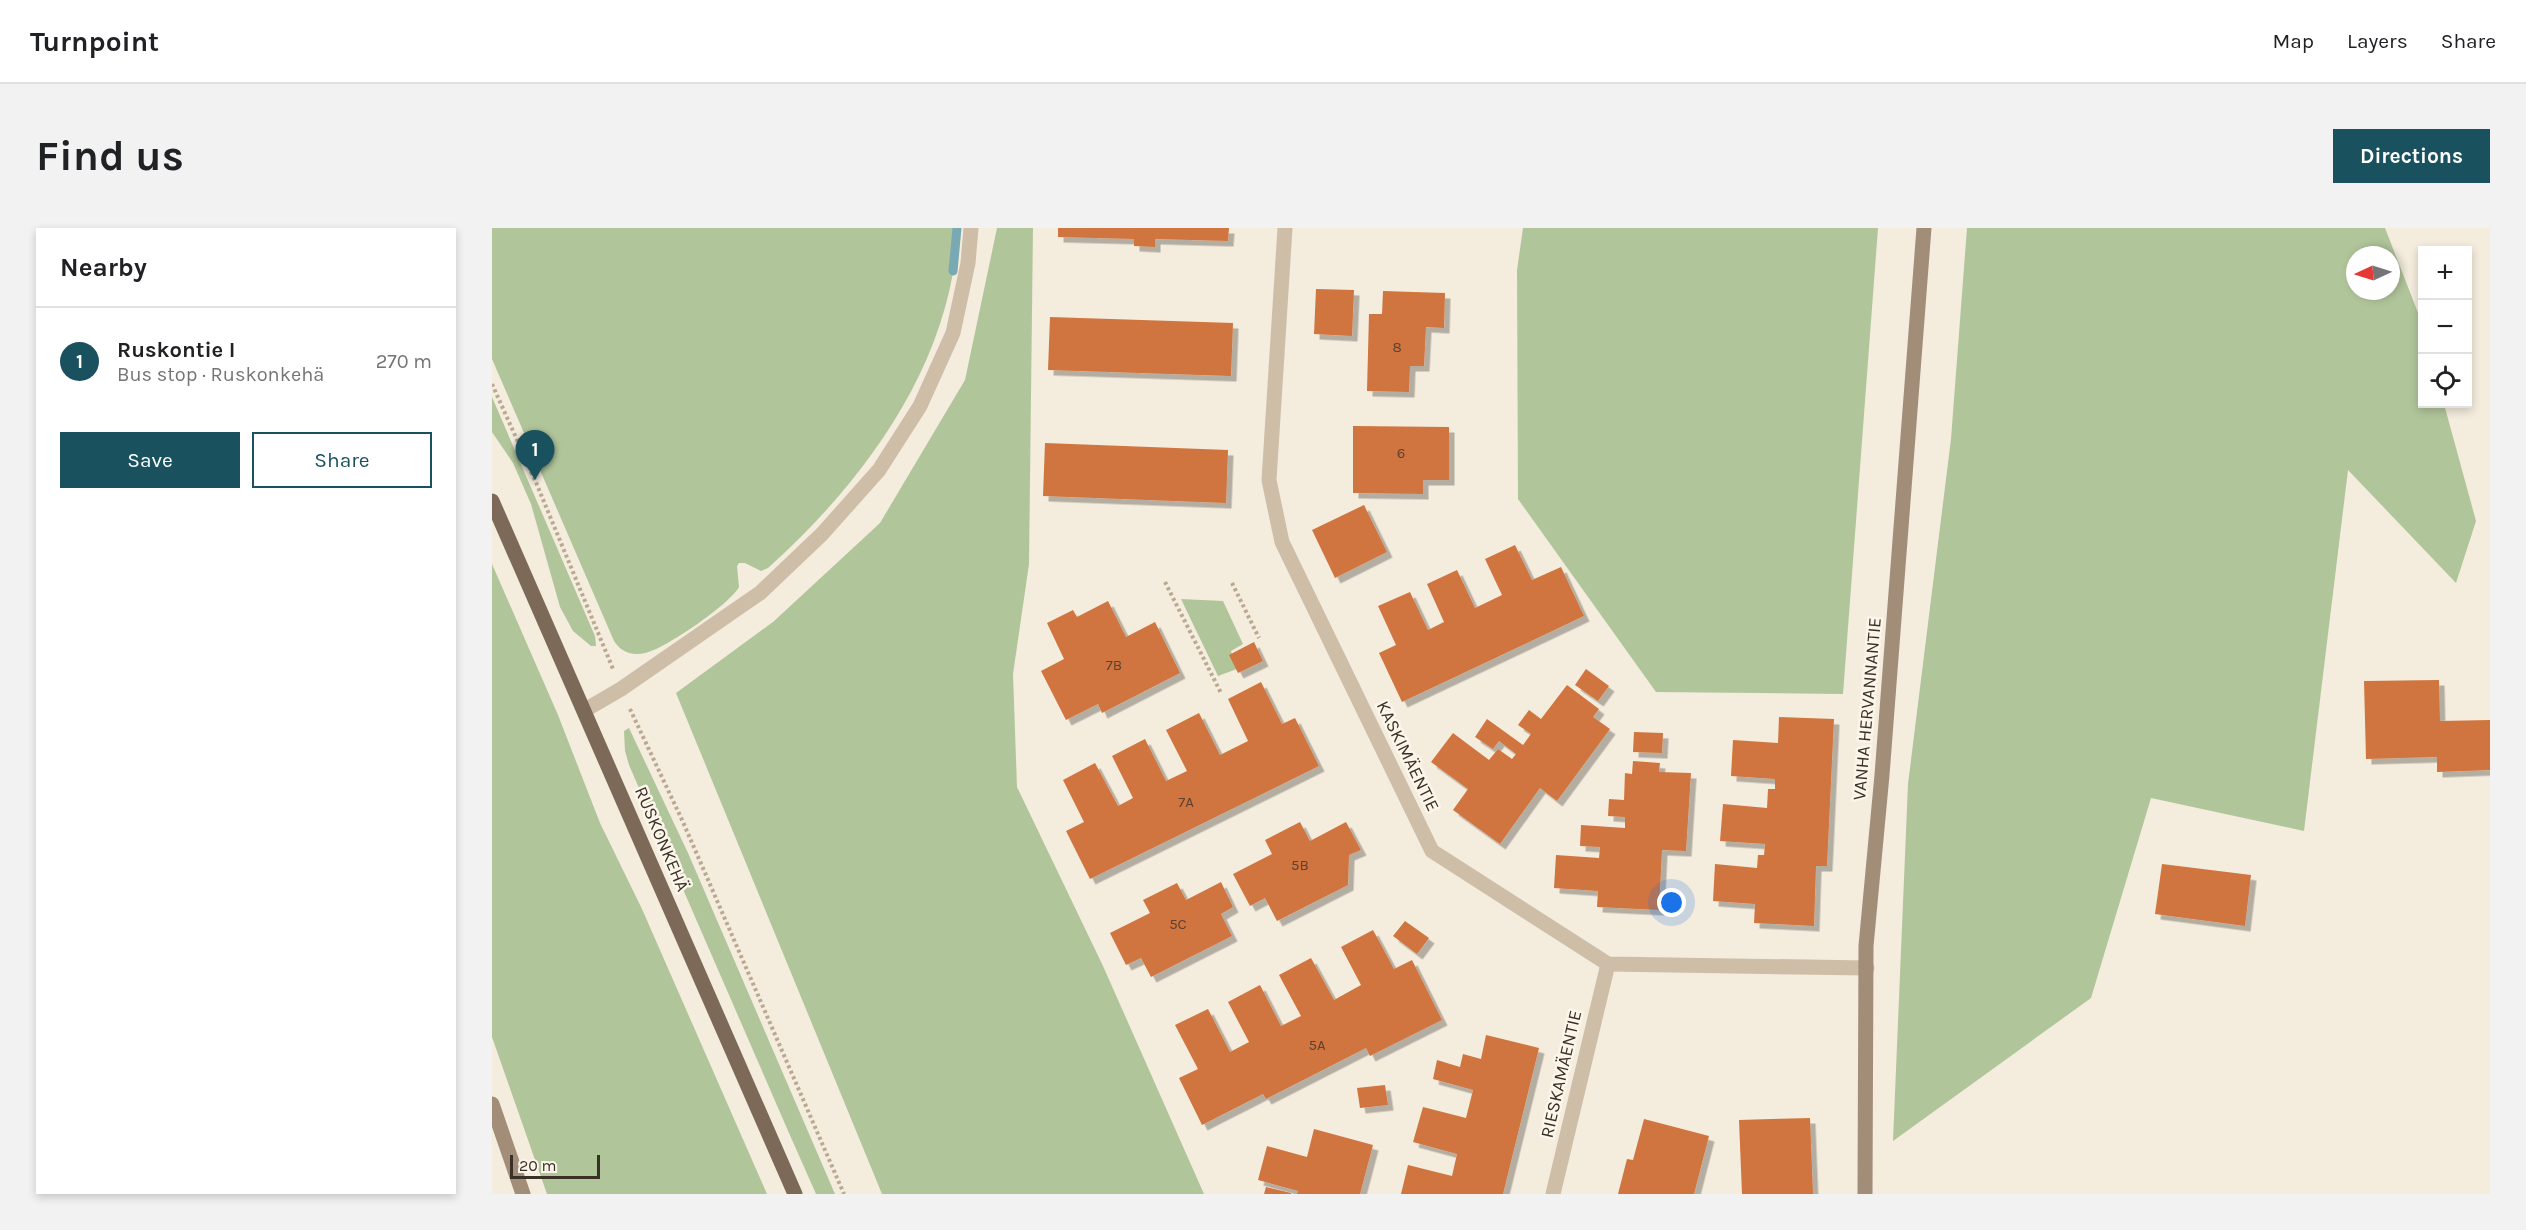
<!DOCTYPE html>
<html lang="en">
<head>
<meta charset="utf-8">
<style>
	:root { --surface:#fff; --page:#f2f2f2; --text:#202124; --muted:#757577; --line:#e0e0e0; --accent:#1a515f }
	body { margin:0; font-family:Karla,sans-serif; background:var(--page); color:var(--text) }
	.controls { position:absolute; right:18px; top:18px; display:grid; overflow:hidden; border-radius:0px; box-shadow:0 3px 9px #0003 }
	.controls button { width:54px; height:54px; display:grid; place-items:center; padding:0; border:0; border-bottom:2px solid var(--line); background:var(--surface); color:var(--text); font:30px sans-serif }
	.compass { position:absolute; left:1854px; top:18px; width:54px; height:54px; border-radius:50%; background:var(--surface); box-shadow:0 3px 9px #0003; rotate:266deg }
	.scale { position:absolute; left:18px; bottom:15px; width:90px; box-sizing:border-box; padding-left:6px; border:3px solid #3a3028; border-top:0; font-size:16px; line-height:21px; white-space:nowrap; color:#3a3028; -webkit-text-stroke:4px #fbf5ea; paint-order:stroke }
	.you { position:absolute; left:1180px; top:675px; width:21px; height:21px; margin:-15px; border:4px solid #fff; border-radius:50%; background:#1a73e8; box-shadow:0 0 0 9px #1a73e833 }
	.badge { display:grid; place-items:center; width:39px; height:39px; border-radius:50%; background:var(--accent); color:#fff; font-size:20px; font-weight:700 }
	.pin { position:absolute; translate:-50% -50px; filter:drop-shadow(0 2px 3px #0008) }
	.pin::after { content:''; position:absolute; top:32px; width:21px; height:18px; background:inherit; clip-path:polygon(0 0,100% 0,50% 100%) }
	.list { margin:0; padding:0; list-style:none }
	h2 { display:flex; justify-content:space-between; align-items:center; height:78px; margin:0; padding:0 24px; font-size:26px }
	h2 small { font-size:20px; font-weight:400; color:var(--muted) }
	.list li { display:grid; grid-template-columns:39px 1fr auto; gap:18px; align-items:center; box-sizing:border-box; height:108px; padding:0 24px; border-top:2px solid var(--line) }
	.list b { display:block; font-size:22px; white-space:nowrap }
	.list p { margin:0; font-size:20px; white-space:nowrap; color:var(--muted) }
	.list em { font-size:20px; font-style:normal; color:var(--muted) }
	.actions { display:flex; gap:12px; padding:18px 24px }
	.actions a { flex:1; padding:14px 0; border:2px solid var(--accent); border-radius:0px; text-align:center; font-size:21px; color:var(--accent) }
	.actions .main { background:var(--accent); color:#fff }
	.icon { flex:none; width:33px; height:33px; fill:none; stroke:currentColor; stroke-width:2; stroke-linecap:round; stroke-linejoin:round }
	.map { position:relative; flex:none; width:1998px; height:966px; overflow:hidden; border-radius:0px }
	header { display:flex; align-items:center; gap:36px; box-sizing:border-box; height:84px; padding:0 30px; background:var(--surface); border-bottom:2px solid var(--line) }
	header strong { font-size:28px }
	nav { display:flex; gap:33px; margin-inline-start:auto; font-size:21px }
	.intro { display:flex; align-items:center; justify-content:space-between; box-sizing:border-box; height:144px; padding:0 36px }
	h1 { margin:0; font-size:42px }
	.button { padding:15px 27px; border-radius:0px; background:var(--accent); color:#fff; font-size:21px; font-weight:700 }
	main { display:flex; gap:36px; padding:0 36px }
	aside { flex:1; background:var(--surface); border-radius:0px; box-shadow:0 3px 9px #0003 }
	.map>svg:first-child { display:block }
	.green { fill:#b1c59b; fill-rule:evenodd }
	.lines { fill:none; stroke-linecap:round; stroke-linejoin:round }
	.stream { stroke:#79aab4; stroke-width:9 }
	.building { fill:#d0753f; filter:url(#shadow) }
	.path { stroke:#baa891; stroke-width:4; stroke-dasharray:3 3; stroke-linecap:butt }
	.street { stroke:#cebea7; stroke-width:15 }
	.secondary { stroke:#a28d78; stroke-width:15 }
	.primary { stroke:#7d6958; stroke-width:15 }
	.labels { text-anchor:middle; stroke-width:5; stroke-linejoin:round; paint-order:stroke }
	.number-label { font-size:15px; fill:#60412e }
	.street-label { font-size:18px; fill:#3a3028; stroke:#fbf5ea }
</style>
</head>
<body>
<header>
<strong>Turnpoint</strong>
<nav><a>Map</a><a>Layers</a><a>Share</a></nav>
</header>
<div class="intro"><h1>Find us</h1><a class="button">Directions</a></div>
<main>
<aside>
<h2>Nearby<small></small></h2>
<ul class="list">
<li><span class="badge">1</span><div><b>Ruskontie I</b><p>Bus stop · Ruskonkehä</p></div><em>270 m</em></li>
</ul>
<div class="actions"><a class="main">Save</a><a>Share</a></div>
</aside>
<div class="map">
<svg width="1998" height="966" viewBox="0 0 1998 966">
	<defs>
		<filter id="shadow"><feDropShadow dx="5.5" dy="5.5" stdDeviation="0" flood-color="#0004"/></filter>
	</defs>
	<rect width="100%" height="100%" fill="#f4ecdd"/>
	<!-- green -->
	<g class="green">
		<path d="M0 0H466C460 135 373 253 276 340L269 343 253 335H247L245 338 247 359C238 376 173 421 153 425 140 428 129 424 122 413L0 131Z"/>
		<path d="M505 0H541L537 336 521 446 525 559 611 738 712 966H390L184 465 281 394 388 295 473 152Z"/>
		<path d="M1031 0H1386L1351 466 1164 464 1026 271 1025 42Z"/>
		<path d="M1475 0H1893L1930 95V176H1952L1984 293 1964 355 1856 242 1812 603 1659 570 1599 770 1401 913 1416 556 1459 211ZM1863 27H1899V63H1863Z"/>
		<path d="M0 169 103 408 104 418H99L81 403 68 379 39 276 21 235 0 204Z"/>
		<path d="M0 336 66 487 108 595 150 681 275 966H55L0 809Z"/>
		<path d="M689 371 731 373 751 416 739 423 745 441 726 448Z"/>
		<path d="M137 500 196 625 343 966H324L297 905 137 537 133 523 132 503Z"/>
	</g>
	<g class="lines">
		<!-- stream -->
		<path class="stream" d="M461 43 465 0"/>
	</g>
	<!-- building -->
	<g class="building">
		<path d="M566 0H737L736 13 663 11V19L642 18V11L566 9Z"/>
		<path d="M824 61 862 62 860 108 822 106Z"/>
		<path d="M891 63 953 65 952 100 934 99 932 138H918L917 164 875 163 877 86H890Z"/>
		<path d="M558 89 741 95 739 148 556 142Z"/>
		<path d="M861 198 957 199V252H931V266L861 265Z"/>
		<path d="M553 215 736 222 734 275 551 268Z"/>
		<path d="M872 277 895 324 843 350 820 302Z"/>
		<path d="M1023 317 1040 352 1069 339 1092 388 910 474 887 425 904 417 886 378 918 364 936 402 952 394 935 356 965 342 983 380 1010 367 993 331Z"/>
		<path d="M616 373 634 409 663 394 688 445 610 485 606 476 574 492 549 443 572 431 555 395 581 382 585 389Z"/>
		<path d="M762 414 771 433 746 445 737 427Z"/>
		<path d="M1094 441 1117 458 1106 473 1083 457Z"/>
		<path d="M1947 452 1948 493 1998 492V542L1945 544V529L1874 531 1872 453Z"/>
		<path d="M769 454 790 496 803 490 827 538 598 651 574 603 592 594 571 552 603 535 626 578 641 570 620 528 653 511 674 553 695 543 674 502 707 485 728 527 756 513 736 471Z"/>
		<path d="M1075 457 1107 481 1101 489 1118 501 1065 573 1048 560 1008 616 961 582 976 561 939 534 961 505 997 532 1006 521 1020 531 1024 526 1007 513 1001 521 983 509 995 491 1031 517 1039 506 1026 497 1037 482 1049 491Z"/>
		<path d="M1287 489 1342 491 1335 638H1324L1322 698 1262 695 1263 676 1221 673 1223 636 1265 640 1266 627H1272L1273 616 1228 613 1231 576 1275 580 1276 561H1283V551L1239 548 1241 512 1286 515Z"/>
		<path d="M1142 504 1171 505 1170 525 1141 524Z"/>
		<path d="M1141 533 1168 535 1167 544 1199 545 1194 623 1170 622 1167 682 1105 679 1106 663 1062 660 1064 627 1107 630 1108 619 1088 618 1089 597 1133 600V589L1116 588 1117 571 1132 572 1133 545 1140 546Z"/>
		<path d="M808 594 818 613 854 594 869 622 857 627 856 657 785 693 773 670 758 678 741 646 780 626 773 612Z"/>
		<path d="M1670 636 1759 647 1753 698 1663 686Z"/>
		<path d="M729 654 741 679 729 686 740 708 659 749 649 730 634 737 618 705 658 685 651 672 685 655 694 672Z"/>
		<path d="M913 693 937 710 925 726 901 708Z"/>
		<path d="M881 702 902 741 920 732 950 792 878 828 874 820 774 871 771 866 710 897 687 850 706 841 683 797 716 781 738 824 757 814 736 774 768 757 789 798 809 788 787 747 819 730 842 772 869 757 849 719Z"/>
		<path d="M994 807 1047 820 1011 966H909L916 937 960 948 965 926 921 914 931 879 974 890 981 862 941 851 945 832 968 839 971 826 989 831Z"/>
		<path d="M893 857 896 877 868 880 865 860Z"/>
		<path d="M1318 890 1321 966H1250L1247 892Z"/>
		<path d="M1152 891 1217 908 1202 966H1126L1135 931 1141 932Z"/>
		<path d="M822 901 881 917 868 966H805L806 963 766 952 775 918 815 929Z"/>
		<path d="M774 959 799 965V966H772Z"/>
	</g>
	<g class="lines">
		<!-- path -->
		<g class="path">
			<path d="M0 156 43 252 121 441"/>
			<path d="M673 354 729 465"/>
			<path d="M740 355 767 410"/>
			<path d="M138 481 191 594 352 966"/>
		</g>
		<!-- street -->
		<g class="street">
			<path d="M793 0 777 252 790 314 940 623 1116 736 1375 740"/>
			<path d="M93 482 129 461 268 365 330 306 387 242 428 178 461 105 476 35 479 0"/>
			<path d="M1061 966 1116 736"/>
		</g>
		<!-- secondary -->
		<g class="secondary">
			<path d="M0 876 31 966"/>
			<path d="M1373 966 1374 718 1390 547 1432 0"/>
		</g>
		<!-- primary -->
		<path class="primary" d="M0 273 303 966"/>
	</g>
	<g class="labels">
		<!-- number labels -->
		<g class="number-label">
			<text x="905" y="124">8</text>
			<text x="909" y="230">6</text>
			<text x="622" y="442">7B</text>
			<text x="694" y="579">7A</text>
			<text x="808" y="642">5B</text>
			<text x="686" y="701">5C</text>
			<text x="825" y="822">5A</text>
		</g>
		<!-- street labels -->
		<g class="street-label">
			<text transform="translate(1375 481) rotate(-85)" y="6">VANHA HERVANNANTIE</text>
			<text transform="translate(916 528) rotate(64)" y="6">KASKIMÄENTIE</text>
			<text transform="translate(170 611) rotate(67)" y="6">RUSKONKEHÄ</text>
			<text transform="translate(1069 846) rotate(-77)" y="6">RIESKAMÄENTIE</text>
		</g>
	</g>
</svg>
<div class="controls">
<button>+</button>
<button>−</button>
<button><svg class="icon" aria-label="locate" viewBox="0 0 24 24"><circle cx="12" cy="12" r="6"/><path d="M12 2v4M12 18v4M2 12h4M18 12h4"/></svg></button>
</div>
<svg class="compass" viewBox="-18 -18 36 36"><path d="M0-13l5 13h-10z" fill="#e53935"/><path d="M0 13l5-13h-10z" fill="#757577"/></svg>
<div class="scale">20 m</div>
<div class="you"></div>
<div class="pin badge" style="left:43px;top:252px">1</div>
</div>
</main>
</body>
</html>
